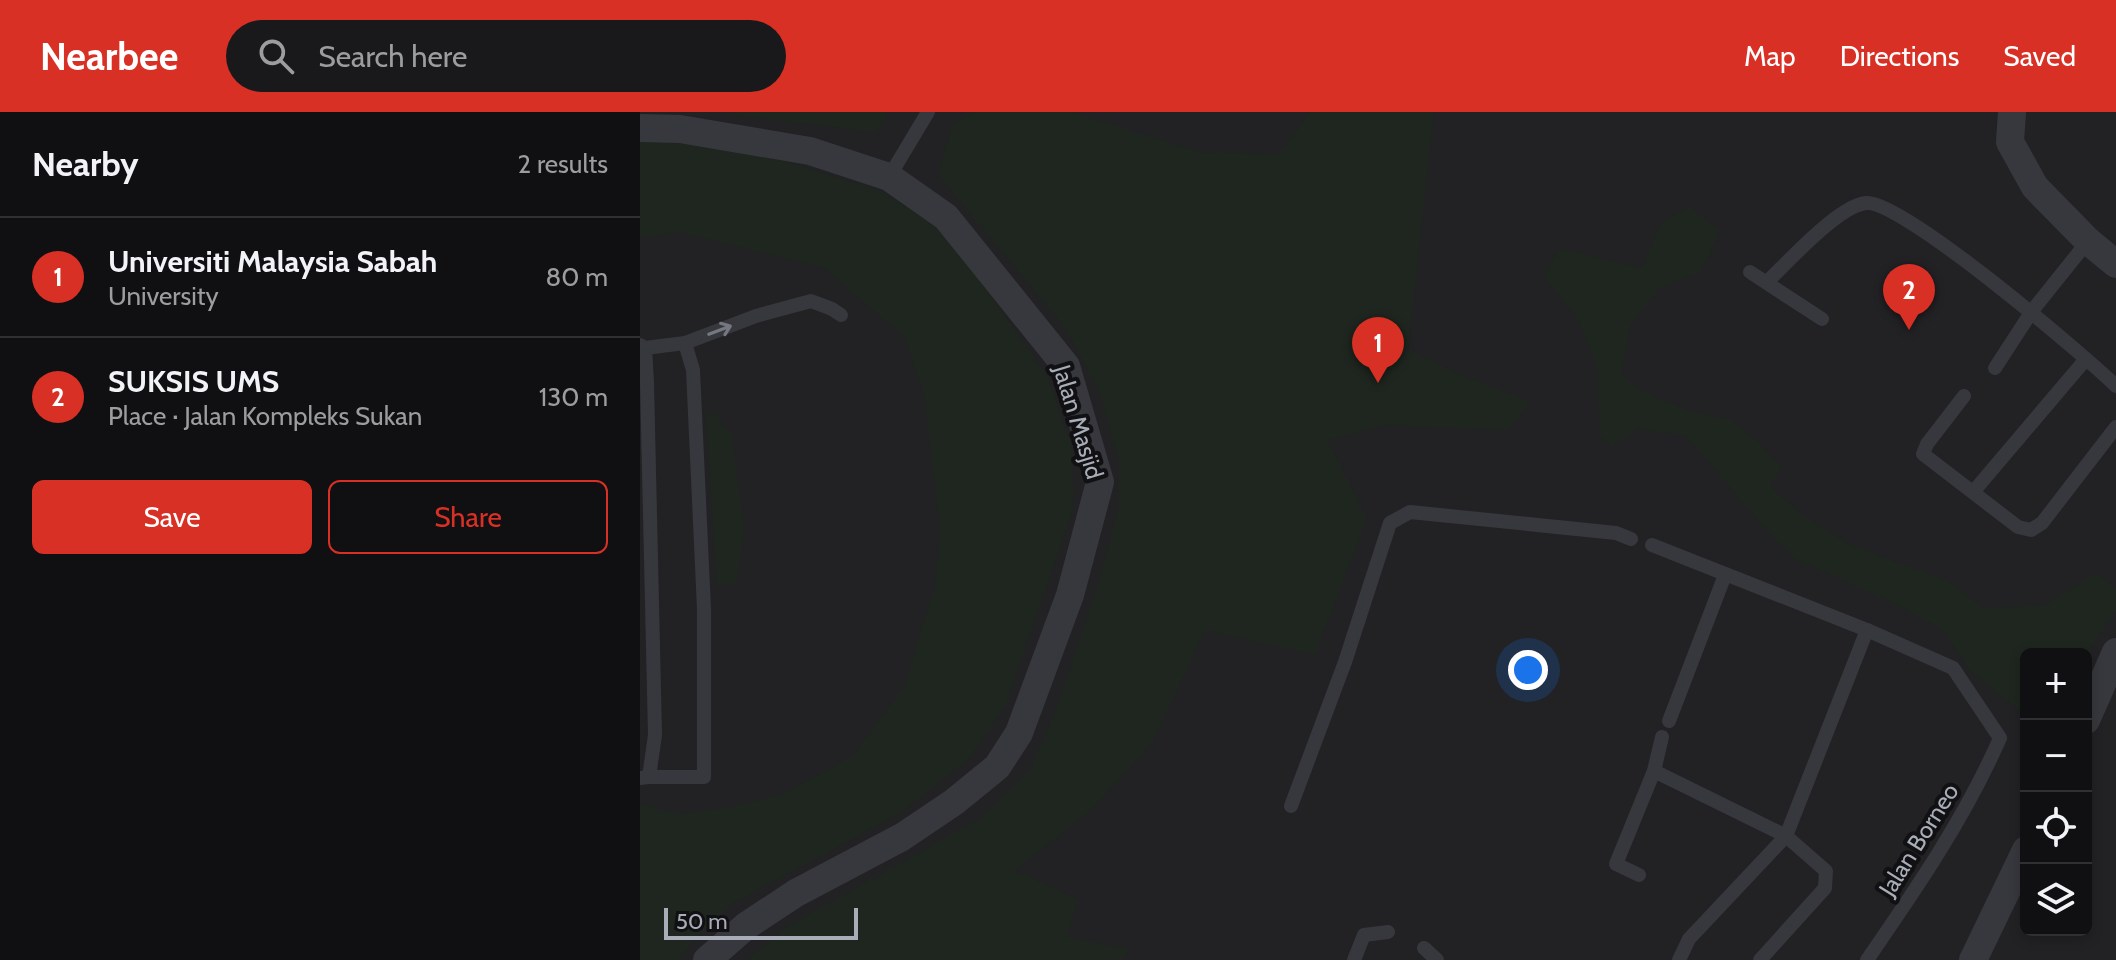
<!DOCTYPE html>
<html lang="en">
<head>
<meta charset="utf-8">
<style>
	:root { --surface:#101012; --page:#19191b; --text:#f1f3f6; --muted:#9c9d9f; --line:#303032; --accent:#d93025 }
	body { margin:0; font-family:Cabin,sans-serif; background:var(--page); color:var(--text) }
	.controls { position:absolute; right:24px; bottom:24px; display:grid; overflow:hidden; border-radius:12px; box-shadow:0 4px 12px #0003 }
	.controls button { width:72px; height:72px; display:grid; place-items:center; padding:0; border:0; border-bottom:2px solid var(--line); background:var(--surface); color:var(--text); font:40px sans-serif }
	.scale { position:absolute; left:24px; bottom:20px; width:194px; box-sizing:border-box; padding-left:8px; border:4px solid #a8adb8; border-top:0; font-size:22px; line-height:28px; white-space:nowrap; color:#a8adb8; -webkit-text-stroke:6px #111113; paint-order:stroke }
	.you { position:absolute; left:888px; top:558px; width:28px; height:28px; margin:-20px; border:6px solid #fff; border-radius:50%; background:#1a73e8; box-shadow:0 0 0 12px #1a73e833 }
	.badge { display:grid; place-items:center; width:52px; height:52px; border-radius:50%; background:var(--accent); color:#fff; font-size:26px; font-weight:700 }
	.pin { position:absolute; translate:-50% -66px; filter:drop-shadow(0 2px 4px #0008) }
	.pin::after { content:''; position:absolute; top:42px; width:28px; height:24px; background:inherit; clip-path:polygon(0 0,100% 0,50% 100%) }
	.list { margin:0; padding:0; list-style:none }
	h2 { display:flex; justify-content:space-between; align-items:center; height:104px; margin:0; padding:0 32px; font-size:34px }
	h2 small { font-size:26px; font-weight:400; color:var(--muted) }
	.list li { display:grid; grid-template-columns:52px 1fr auto; gap:24px; align-items:center; box-sizing:border-box; height:120px; padding:0 32px; border-top:2px solid var(--line) }
	.list b { display:block; font-size:30px; white-space:nowrap }
	.list p { margin:0; font-size:26px; white-space:nowrap; color:var(--muted) }
	.list em { font-size:26px; font-style:normal; color:var(--muted) }
	.actions { display:flex; gap:16px; padding:24px 32px }
	.actions a { flex:1; padding:18px 0; border:2px solid var(--accent); border-radius:12px; text-align:center; font-size:28px; color:var(--accent) }
	.actions .main { background:var(--accent); color:#fff }
	.icon { flex:none; width:44px; height:44px; fill:none; stroke:currentColor; stroke-width:2; stroke-linecap:round; stroke-linejoin:round }
	.map { position:relative; flex:none; width:1476px; height:848px; overflow:hidden }
	header { display:flex; align-items:center; gap:48px; box-sizing:border-box; height:112px; padding:0 40px; background:var(--accent); color:#fff }
	header strong { font-size:38px }
	nav { display:flex; gap:44px; margin-inline-start:auto; font-size:28px }
	.search { width:560px; height:72px; background:var(--page); display:flex; align-items:center; gap:20px; box-sizing:border-box; padding:0 28px; border-radius:44px; color:var(--muted); font-size:30px }
	main { display:flex }
	aside { flex:1; background:var(--surface) }
	.map>svg:first-child { display:block }
	.built { fill:#222225; fill-rule:evenodd }
	.green { fill:#1e261f }
	.lines { fill:none; stroke-linecap:round; stroke-linejoin:round }
	.service { stroke:#37383d; stroke-width:14 }
	.minor { stroke:#37383d; stroke-width:28 }
	.oneway { stroke:#757881 }
	.labels { text-anchor:middle; stroke-width:8; stroke-linejoin:round; paint-order:stroke }
	.street-label { font-size:24px; fill:#a8adb8; stroke:#111113 }
</style>
</head>
<body>
<header>
<strong>Nearbee</strong>
<div class="search"><svg class="icon" aria-label="search" viewBox="0 0 24 24"><circle cx="10" cy="10" r="6"/><path d="M15 15l6 6"/></svg>Search here</div>
<nav><a>Map</a><a>Directions</a><a>Saved</a></nav>
</header>
<main>
<aside>
<h2>Nearby<small>2 results</small></h2>
<ul class="list">
<li><span class="badge">1</span><div><b>Universiti Malaysia Sabah</b><p>University</p></div><em>80 m</em></li>
<li><span class="badge">2</span><div><b>SUKSIS UMS</b><p>Place · Jalan Kompleks Sukan</p></div><em>130 m</em></li>
</ul>
<div class="actions"><a class="main">Save</a><a>Share</a></div>
</aside>
<div class="map">
<svg width="1476" height="848" viewBox="0 0 1476 848">
	<rect width="100%" height="100%" fill="#161618"/>
	<!-- built -->
	<path class="built" d="M0 0H1476V848H0ZM1386 542H1446V818H1386Z"/>
	<!-- green -->
	<g class="green">
		<path d="M84 0H249L237 20 117 6Z"/>
		<path d="M335 0H432L559 40 638 42 671 0H794L768 237 824 264 891 290 868 318 744 313 689 328 686 325 727 406 675 543 565 518 513 630 452 697 375 759 438 787 427 825 489 837 482 848H107L148 814 341 706 389 659 417 596 462 460 478 396 479 349 460 281 427 218 298 63 313 11Z"/>
		<path d="M0 28H18L93 38 150 51 242 79 309 124 408 265 431 333 434 394 365 595 329 647 259 702 92 792 54 828 38 848H0V692L43 702 101 693 144 681 213 644 264 575 295 473 300 415 284 281 264 225 183 155 36 120 0 126Z"/>
		<path d="M1050 94 1080 120 1061 159 1017 178 990 215 981 261 997 277 1051 300 1090 307 1115 327 1142 355 1130 374 1162 403 1210 433 1308 469 1343 496 1405 493 1455 461 1476 475V500L1445 542H1386V604L1330 559 1304 518 1243 486 1157 448 1124 415 1045 323 998 317 971 334 960 325 957 256 938 207 904 165 919 137 1002 156 1021 111Z"/>
		<path d="M76 301 92 325 104 415 97 471 77 475 66 302Z"/>
	</g>
	<g class="lines">
		<!-- service -->
		<g class="service">
			<path d="M249 65 288 0"/>
			<path d="M1110 160 1182 207"/>
			<path d="M1127 170C1148 150 1198 94 1226 91 1261 87 1444 243 1476 274"/>
			<path d="M0 233 5 236 7 271 15 623 9 665 0 666"/>
			<path d="M5 236 45 231 116 204 171 189 192 197 201 203"/>
			<path d="M1355 256 1392 199 1448 129"/>
			<path d="M1324 284 1287 332 1283 342 1378 415 1391 418 1402 411 1476 315"/>
			<path d="M1334 379 1446 247"/>
			<path d="M1012 433 1227 518 1313 556 1360 626C1325 706 1276 777 1227 848"/>
			<path d="M1029 609 1085 463"/>
			<path d="M1014 659 1022 625"/>
			<path d="M9 665H64V497L53 258 45 231"/>
			<path d="M651 694 705 550 750 411 770 400 976 421 991 427"/>
			<path d="M999 763 976 752 1014 659 1146 724 1186 759 1185 776 1120 848"/>
			<path d="M784 836 797 848"/>
			<path d="M714 848 724 823 748 820"/>
			<path d="M1039 848 1049 827 1146 724 1227 518"/>
		</g>
		<!-- minor -->
		<g class="minor">
			<path d="M1372 0 1370 30 1395 75 1448 129 1476 152"/>
			<path d="M0 16 40 17 170 39 249 65 306 105 426 254 460 370 430 483 379 621 357 655 314 690 262 725 156 781 106 814 67 848"/>
			<path d="M1446 608 1476 540"/>
			<path d="M1333 848 1386 738"/>
		</g>
	</g>
	<!-- one-way arrows -->
	<defs><path id="oneway-shaft" d="M-6 0H5M1.5-3L5.5 0L1.5 3" fill="none" stroke-width="1.6" stroke-linecap="round" stroke-linejoin="round" transform="scale(2)"/></defs>
	<use class="oneway" href="#oneway-shaft" transform="translate(80 218) rotate(-21)"/>
	<g class="labels">
		<!-- street labels -->
		<g class="street-label">
			<text transform="translate(438 310) rotate(73)" y="8">Jalan Masjid</text>
			<text transform="translate(1279 728) rotate(-58)" y="8">Jalan Borneo</text>
		</g>
	</g>
</svg>
<div class="controls">
<button>+</button>
<button>−</button>
<button><svg class="icon" aria-label="locate" viewBox="0 0 24 24"><circle cx="12" cy="12" r="6"/><path d="M12 2v4M12 18v4M2 12h4M18 12h4"/></svg></button>
<button><svg class="icon" aria-label="layers" viewBox="0 0 24 24"><path d="M12 4l9 5-9 5-9-5zM3 14l9 5 9-5"/></svg></button>
</div>
<div class="scale">50 m</div>
<div class="you"></div>
<div class="pin badge" style="left:738px;top:271px">1</div>
<div class="pin badge" style="left:1269px;top:218px">2</div>
</div>
</main>
</body>
</html>
